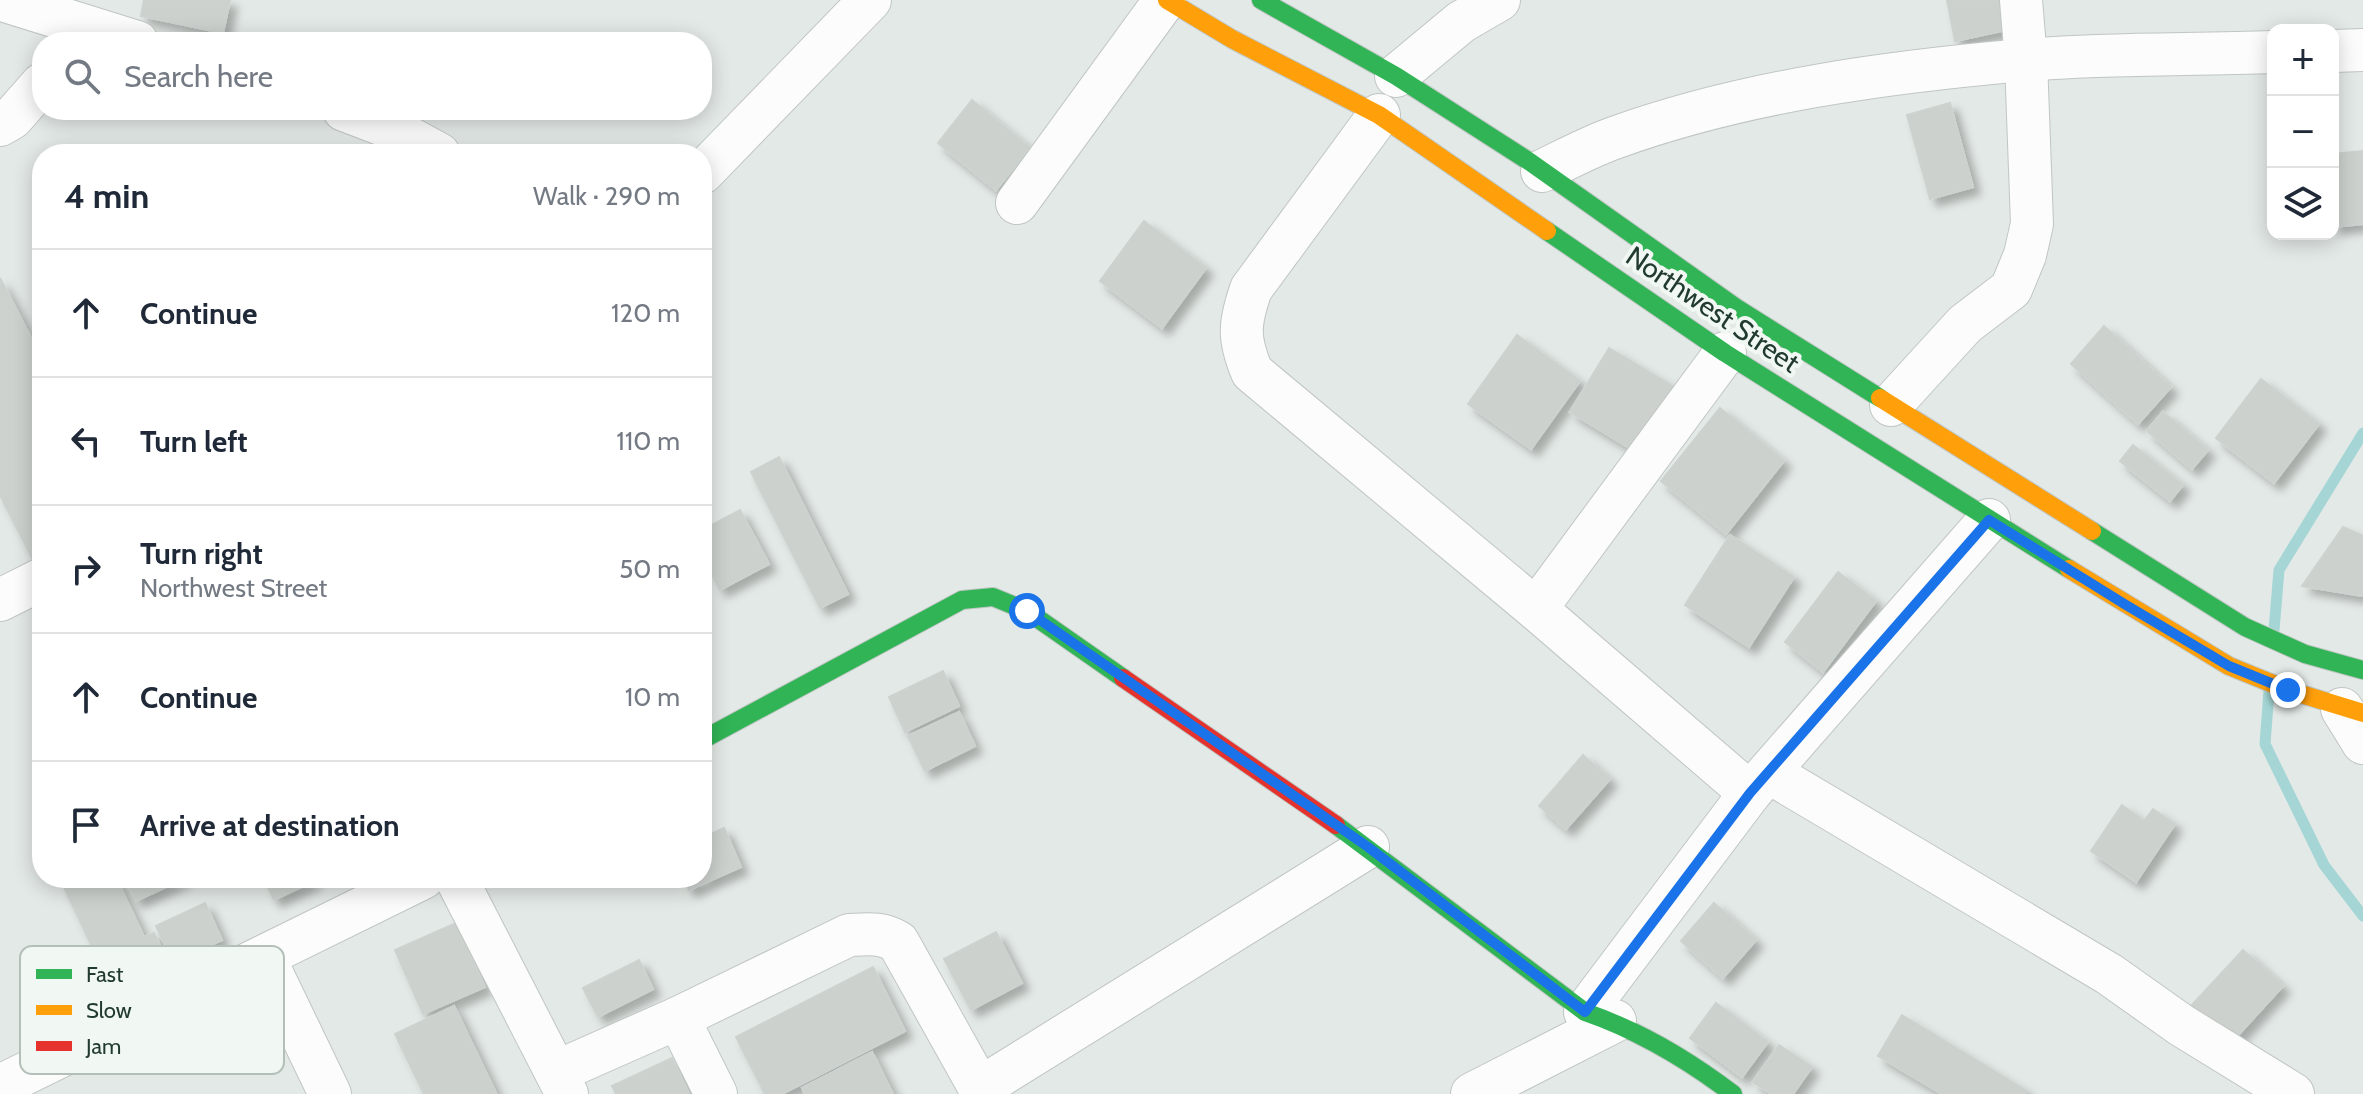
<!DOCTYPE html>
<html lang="en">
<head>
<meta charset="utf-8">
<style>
	:root { --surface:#fff; --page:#f2f2f3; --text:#1f2937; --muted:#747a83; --line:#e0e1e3 }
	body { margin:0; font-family:Cabin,sans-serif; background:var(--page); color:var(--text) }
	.controls { position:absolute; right:24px; top:24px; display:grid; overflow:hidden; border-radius:16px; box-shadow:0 4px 20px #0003 }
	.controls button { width:72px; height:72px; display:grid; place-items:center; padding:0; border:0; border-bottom:2px solid var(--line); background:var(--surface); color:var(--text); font:40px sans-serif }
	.stop { position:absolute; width:24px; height:24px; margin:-18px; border:6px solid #1a73e8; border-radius:50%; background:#fff }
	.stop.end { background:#1a73e8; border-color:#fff; box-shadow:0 2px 8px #0008 }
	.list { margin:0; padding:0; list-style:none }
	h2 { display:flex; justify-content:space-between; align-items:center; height:104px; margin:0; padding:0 32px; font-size:34px }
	h2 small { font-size:26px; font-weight:400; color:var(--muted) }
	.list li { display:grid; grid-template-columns:52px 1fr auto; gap:24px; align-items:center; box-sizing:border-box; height:128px; padding:0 32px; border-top:2px solid var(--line) }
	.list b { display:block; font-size:30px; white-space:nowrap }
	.list p { margin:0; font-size:26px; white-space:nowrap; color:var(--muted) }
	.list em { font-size:26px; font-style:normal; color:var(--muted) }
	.icon { flex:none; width:44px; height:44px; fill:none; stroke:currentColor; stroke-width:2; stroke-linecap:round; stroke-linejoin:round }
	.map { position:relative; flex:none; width:2363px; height:1094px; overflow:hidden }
	.search { position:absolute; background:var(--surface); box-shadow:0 4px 20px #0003; left:32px; top:32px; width:680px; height:88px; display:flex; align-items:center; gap:20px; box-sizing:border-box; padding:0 28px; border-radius:32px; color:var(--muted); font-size:30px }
	.panel { position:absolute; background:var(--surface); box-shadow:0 4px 20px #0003; left:32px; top:144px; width:680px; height:744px; border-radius:32px }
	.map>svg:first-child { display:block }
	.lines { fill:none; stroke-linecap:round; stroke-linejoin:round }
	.stream { stroke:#a5d6d5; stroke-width:11 }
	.building { fill:#ccd1ce; stroke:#ccd2cf; stroke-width:2; filter:url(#shadow) }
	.street-casing { stroke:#c0c6c3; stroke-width:44 }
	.fast-casing { stroke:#bfc6c3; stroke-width:20 }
	.slow-casing { stroke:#bfc6c3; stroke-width:20 }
	.jam-casing { stroke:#bfc6c3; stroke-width:20 }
	.street { stroke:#fbfcfb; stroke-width:42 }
	.fast { stroke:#30b455; stroke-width:18 }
	.slow { stroke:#ff9f0a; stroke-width:18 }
	.jam { stroke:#e5322d; stroke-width:18 }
	.route { stroke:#1a73e8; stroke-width:10 }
	.labels { text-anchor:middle; stroke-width:8; stroke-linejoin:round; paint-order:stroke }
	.street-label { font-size:28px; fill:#223b30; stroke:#f1f8f3 }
	.key { fill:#f1f8f3; stroke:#b3bfb8; stroke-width:2 }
	.key-label { font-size:22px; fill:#223b30 }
</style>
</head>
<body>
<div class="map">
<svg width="2363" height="1094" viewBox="0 0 2363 1094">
	<defs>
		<filter id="shadow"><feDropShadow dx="7" dy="7" stdDeviation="4" flood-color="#0004"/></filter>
	</defs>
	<rect width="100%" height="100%" fill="#e3e9e6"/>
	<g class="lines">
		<!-- stream -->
		<g class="stream">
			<path d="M2274 630 2279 570 2363 433"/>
			<path d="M2269 691 2265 744 2324 865 2363 916"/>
		</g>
	</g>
	<!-- building -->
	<g class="building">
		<path d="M144 0H230L223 33 141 16Z"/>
		<path d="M1947 0H2010L2016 28 1955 41Z"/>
		<path d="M972 100 1030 148 996 190 938 143Z"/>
		<path d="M1950 103 1973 187 1930 199 1907 115Z"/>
		<path d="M2363 151V224L2333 227V154Z"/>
		<path d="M1144 221 1206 268 1162 328 1100 281Z"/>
		<path d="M0 278 42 359V553L32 558 0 495Z"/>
		<path d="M2104 326 2171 387 2138 424 2071 364Z"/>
		<path d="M1517 335 1580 381 1531 449 1468 404Z"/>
		<path d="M1609 348 1676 388 1636 452 1570 412Z"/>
		<path d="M2261 379 2319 424 2274 483 2216 438Z"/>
		<path d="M1720 408 1784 461 1726 534 1661 481Z"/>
		<path d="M2163 412 2208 450 2192 469 2147 431Z"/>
		<path d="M2133 445 2183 485 2170 501 2120 461Z"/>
		<path d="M779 457 848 594 820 608 751 472Z"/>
		<path d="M740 510 769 564 720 590 702 555V530Z"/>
		<path d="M2343 527 2363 536V596L2302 586Z"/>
		<path d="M1730 535 1794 577 1749 647 1685 605Z"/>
		<path d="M1838 572 1876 601 1823 672 1785 642Z"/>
		<path d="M943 671 959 706 905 732 889 697Z"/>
		<path d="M959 712 975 746 925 771 908 736Z"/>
		<path d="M1583 755 1610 779 1566 829 1539 806Z"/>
		<path d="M2122 805 2144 821 2153 809 2175 824 2136 882 2091 851Z"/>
		<path d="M724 828 741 867 689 890 683 878H702V838Z"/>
		<path d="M72 878H116L144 937 154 933 168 963 112 989 62 883Z"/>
		<path d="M125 878H185L136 901Z"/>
		<path d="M264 878H313L314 881 274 900Z"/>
		<path d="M205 903 222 940 173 962 156 926Z"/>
		<path d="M1714 903 1756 940 1723 978 1681 941Z"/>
		<path d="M456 923 485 987 423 1014 395 950Z"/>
		<path d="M996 932 1022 983 971 1010 944 959Z"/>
		<path d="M2243 950 2283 986 2230 1044 2190 1007Z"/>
		<path d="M639 960 653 989 598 1017 583 988Z"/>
		<path d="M873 967 905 1031 782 1094H765L736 1037Z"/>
		<path d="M1716 1003 1768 1042 1742 1077 1690 1038Z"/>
		<path d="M454 1006 496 1093 494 1094H424L395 1034Z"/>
		<path d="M1902 1015 2027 1091 2022 1094H1942L1878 1056Z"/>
		<path d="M1779 1045 1812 1067 1793 1094H1771L1753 1082Z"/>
		<path d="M872 1052 893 1094H805L802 1088Z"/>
		<path d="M672 1058 689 1094H616L612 1086Z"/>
	</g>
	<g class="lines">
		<defs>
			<g id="street">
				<path d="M2 0 137 42"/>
				<path d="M2333 51 2363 50"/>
				<path d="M1396 76 1461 22 1499 0"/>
				<path d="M344 110 391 128 439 154"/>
				<path d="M1379 115 1251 289C1239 324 1238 338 1252 372L1536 609 1750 793"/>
				<path d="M0 125 12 118 42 84"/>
				<path d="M1542 171C1565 160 1589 147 1614 138 1744 91 1887 72 2024 60 2106 53 2190 55 2273 52"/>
				<path d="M702 173 870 0"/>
				<path d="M1017 203 1165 0"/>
				<path d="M1891 405 1965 324 2011 289 2025 255 2032 224 2026 60 2021 0"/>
				<path d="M0 600 42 579"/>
				<path d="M1536 609 1725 353"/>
				<path d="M2342 709 2363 743"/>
				<path d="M1770 773 2109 974 2181 1025 2293 1094"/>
				<path d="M456 878 567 1094"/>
				<path d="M264 957 330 1094"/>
				<path d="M1585 1012 1750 793 1989 520"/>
				<path d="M678 1018 716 1094"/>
				<path d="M556 1072 678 1018 849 935C868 934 882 932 898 942L983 1094"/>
				<path d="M0 1086 423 878"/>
				<path d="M980 1088 1368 847"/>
				<path d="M1472 1094 1615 1021"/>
			</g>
			<g id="fast">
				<path d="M1261 0 1396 76 1530 162 1738 309 1880 398"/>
				<path d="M1547 231 1725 353 2069 569"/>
				<path d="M2092 531 2245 627 2305 654 2363 670"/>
				<path d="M702 740 962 600 993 597 1027 611 1123 678"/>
				<path d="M1336 825 1585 1012C1640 1031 1687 1059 1733 1094"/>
			</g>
			<g id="slow">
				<path d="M1167 0 1232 39 1379 115 1547 231"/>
				<path d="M1880 398 2092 531"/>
				<path d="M2069 569 2229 666 2288 690 2363 713"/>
			</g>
			<path id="jam" d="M1123 678 1336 825"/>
		</defs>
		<!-- street casing -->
		<use href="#street" class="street-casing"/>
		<!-- fast casing -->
		<use href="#fast" class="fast-casing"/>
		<!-- slow casing -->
		<use href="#slow" class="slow-casing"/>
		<!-- jam casing -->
		<use href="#jam" class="jam-casing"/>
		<!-- street -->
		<use href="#street" class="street"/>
		<!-- fast -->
		<use href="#fast" class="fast"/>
		<!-- slow -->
		<use href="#slow" class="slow"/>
		<!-- jam -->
		<use href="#jam" class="jam"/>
	</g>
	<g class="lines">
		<!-- route -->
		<path class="route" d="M1027 611 1368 847 1585 1012 1750 793 1989 520 2126 605 2229 666 2288 690"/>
	</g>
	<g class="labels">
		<!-- street labels -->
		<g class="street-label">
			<text transform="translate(1713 309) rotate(34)" y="10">Northwest Street</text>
		</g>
	</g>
	<!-- legend -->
	<rect x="20" y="946" width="264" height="128" rx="12" class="key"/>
	<rect x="36" y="969" width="36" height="10" fill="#30b455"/>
	<rect x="36" y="1005" width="36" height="10" fill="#ff9f0a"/>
	<rect x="36" y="1041" width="36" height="10" fill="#e5322d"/>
	<g class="key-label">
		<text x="86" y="982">Fast</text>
		<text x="86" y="1018">Slow</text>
		<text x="86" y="1054">Jam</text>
	</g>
</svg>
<div class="controls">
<button>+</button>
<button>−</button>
<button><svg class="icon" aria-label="layers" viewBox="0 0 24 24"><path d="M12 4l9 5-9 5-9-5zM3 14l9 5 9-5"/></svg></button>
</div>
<div class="stop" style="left:1027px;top:611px"></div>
<div class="stop end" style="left:2288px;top:690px"></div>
<div class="search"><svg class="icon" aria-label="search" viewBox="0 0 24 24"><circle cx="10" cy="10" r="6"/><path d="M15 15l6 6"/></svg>Search here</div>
<section class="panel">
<h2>4 min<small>Walk · 290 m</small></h2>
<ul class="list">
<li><svg class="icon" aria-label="ahead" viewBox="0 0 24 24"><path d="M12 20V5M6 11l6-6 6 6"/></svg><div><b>Continue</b></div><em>120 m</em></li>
<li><svg class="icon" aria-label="left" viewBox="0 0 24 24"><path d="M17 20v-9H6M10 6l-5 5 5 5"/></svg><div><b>Turn left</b></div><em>110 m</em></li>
<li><svg class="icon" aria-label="right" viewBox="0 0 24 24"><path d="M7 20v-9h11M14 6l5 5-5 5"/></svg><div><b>Turn right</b><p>Northwest Street</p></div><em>50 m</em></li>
<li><svg class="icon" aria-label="ahead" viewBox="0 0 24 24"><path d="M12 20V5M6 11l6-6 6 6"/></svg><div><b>Continue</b></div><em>10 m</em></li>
<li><svg class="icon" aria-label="arrive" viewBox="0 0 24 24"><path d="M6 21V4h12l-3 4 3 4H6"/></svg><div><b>Arrive at destination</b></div></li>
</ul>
</section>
</div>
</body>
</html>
